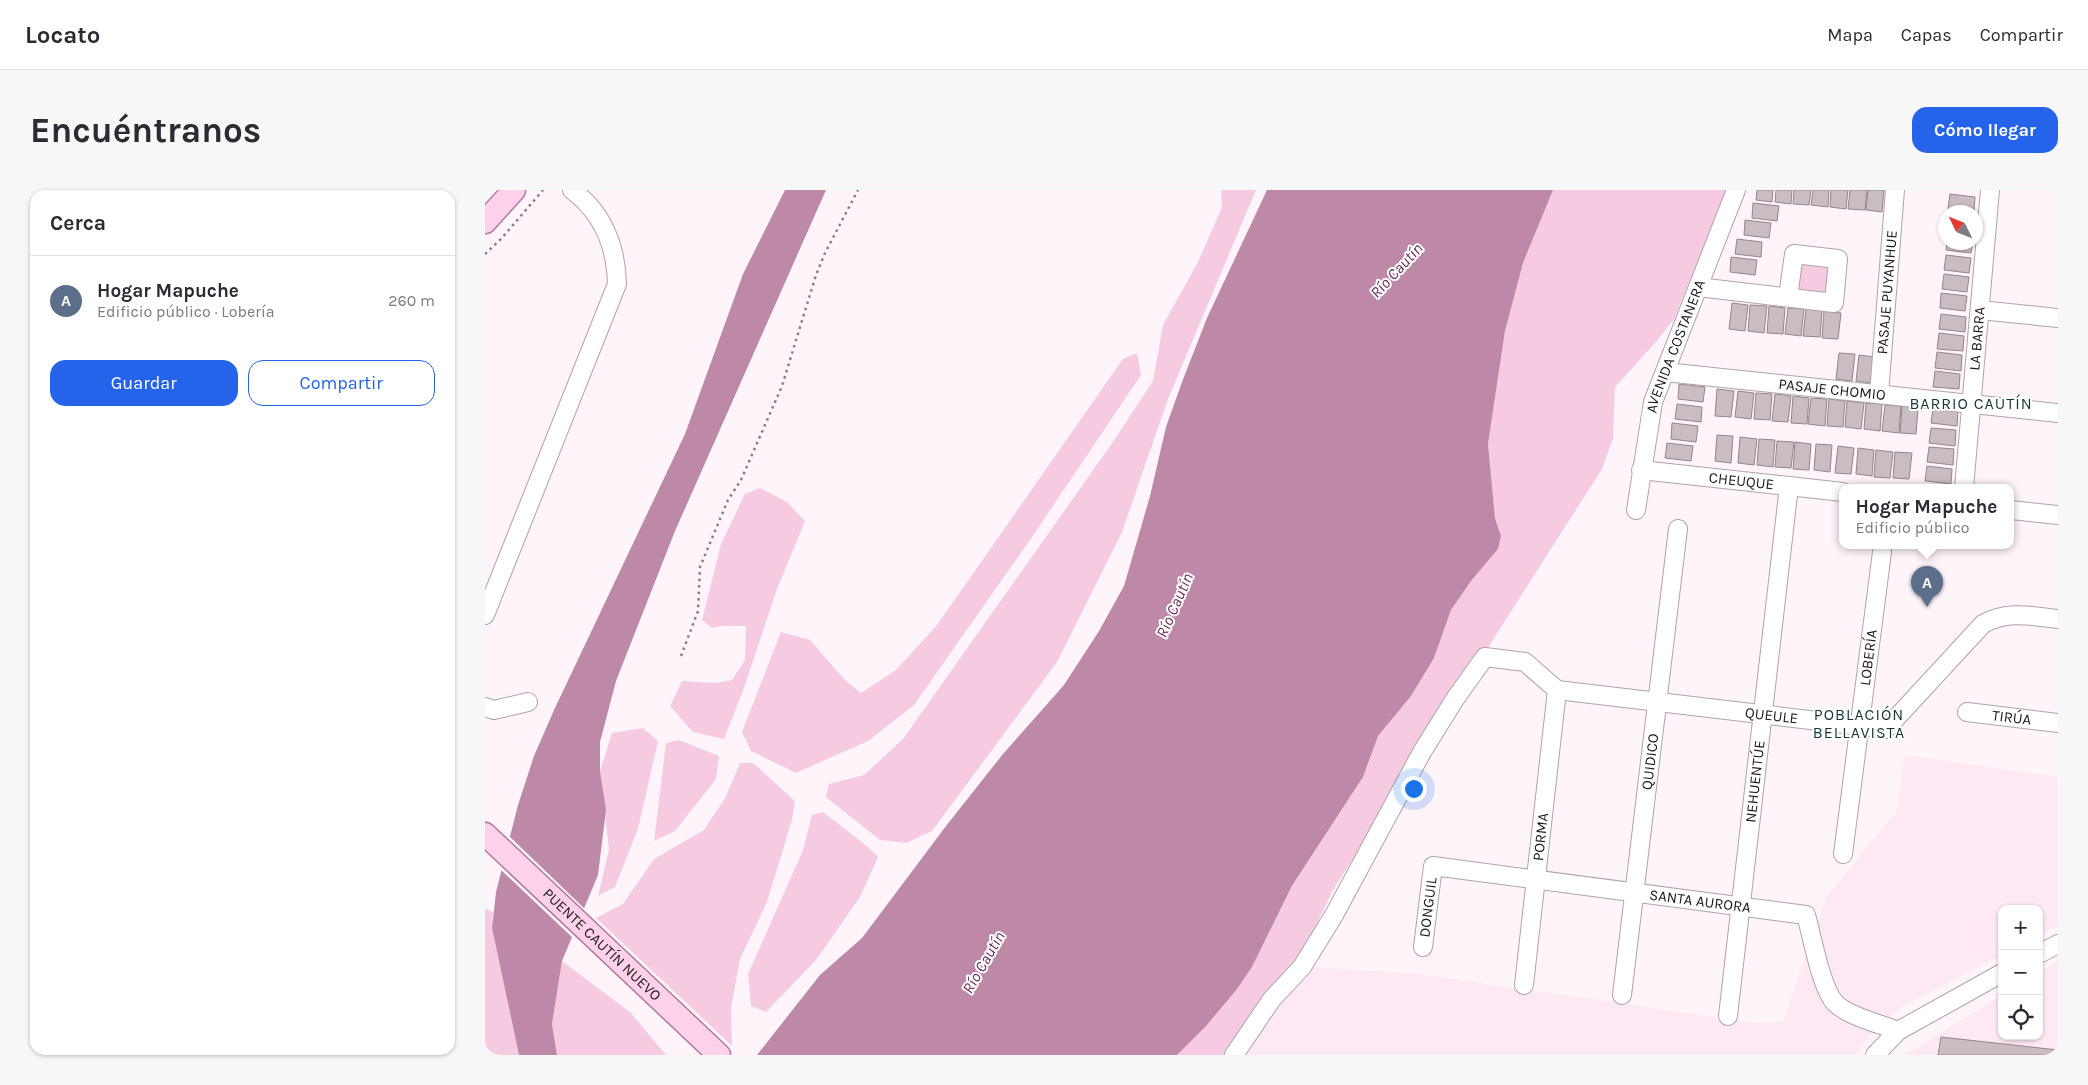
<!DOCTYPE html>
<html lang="es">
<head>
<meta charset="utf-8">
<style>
	:root { --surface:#fff; --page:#f7f7f7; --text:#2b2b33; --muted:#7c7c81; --line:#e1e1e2; --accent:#2563eb }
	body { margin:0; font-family:Karla,sans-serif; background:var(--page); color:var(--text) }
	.controls { position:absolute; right:15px; bottom:15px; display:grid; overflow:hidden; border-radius:10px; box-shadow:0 1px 4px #0004 }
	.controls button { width:45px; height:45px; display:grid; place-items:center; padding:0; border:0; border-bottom:1px solid var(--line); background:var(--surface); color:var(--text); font:25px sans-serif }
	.compass { position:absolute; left:1453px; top:15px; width:45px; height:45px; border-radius:50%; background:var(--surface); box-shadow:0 1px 4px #0004; rotate:313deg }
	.you { position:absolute; left:928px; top:598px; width:18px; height:18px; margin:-12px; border:4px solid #fff; border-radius:50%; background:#1a73e8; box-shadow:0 0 0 8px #1a73e833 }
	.badge { display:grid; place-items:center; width:32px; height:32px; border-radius:50%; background:var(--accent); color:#fff; font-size:16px; font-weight:700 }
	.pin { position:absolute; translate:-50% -41px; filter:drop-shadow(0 1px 2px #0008) }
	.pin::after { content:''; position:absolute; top:26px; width:18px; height:15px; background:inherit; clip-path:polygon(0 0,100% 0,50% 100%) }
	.popup { position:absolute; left:1354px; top:294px; width:175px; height:65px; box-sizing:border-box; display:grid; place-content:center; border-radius:10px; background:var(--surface); filter:drop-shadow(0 1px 4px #0005); font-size:16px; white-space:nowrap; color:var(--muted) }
	.popup b { font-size:19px; color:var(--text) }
	.popup::after { content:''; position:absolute; left:50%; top:100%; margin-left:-10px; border:10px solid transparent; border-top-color:var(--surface) }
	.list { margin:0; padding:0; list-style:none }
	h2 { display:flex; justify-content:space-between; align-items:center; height:65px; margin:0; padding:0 20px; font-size:21px }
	h2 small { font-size:16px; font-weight:400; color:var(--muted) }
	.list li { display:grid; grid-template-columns:32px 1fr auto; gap:15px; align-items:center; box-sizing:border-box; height:90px; padding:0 20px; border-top:1px solid var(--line) }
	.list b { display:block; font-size:19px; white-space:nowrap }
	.list p { margin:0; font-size:16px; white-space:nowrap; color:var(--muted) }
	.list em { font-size:16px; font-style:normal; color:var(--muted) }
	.actions { display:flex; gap:10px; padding:15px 20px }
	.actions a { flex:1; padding:11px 0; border:1px solid var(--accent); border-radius:15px; text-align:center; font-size:18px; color:var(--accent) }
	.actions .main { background:var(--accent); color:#fff }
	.icon { flex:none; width:28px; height:28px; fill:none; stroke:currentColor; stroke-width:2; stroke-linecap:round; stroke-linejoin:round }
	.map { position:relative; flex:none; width:1573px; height:865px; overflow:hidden; border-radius:15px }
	header { display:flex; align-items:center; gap:30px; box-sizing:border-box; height:70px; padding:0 25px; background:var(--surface); border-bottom:1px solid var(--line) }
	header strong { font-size:24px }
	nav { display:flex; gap:28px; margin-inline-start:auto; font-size:18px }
	.intro { display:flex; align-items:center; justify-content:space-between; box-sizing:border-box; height:120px; padding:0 30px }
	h1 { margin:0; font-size:35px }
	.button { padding:12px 22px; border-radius:15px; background:var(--accent); color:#fff; font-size:18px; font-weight:700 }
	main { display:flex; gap:30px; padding:0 30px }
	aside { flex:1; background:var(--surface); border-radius:15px; box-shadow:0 1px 4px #0004 }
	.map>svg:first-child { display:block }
	.built { fill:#fde8f3 }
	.green { fill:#f6cbe1 }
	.water { fill:#bd89a6 }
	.pier { fill:#fff4fa }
	.building { fill:#c9bcc2; stroke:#92868c }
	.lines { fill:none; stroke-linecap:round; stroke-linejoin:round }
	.minor-casing { stroke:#afa3a9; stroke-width:20 }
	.major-casing { stroke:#ae7c98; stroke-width:25 }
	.path { stroke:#867e82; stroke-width:2.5; stroke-dasharray:2.5 4; stroke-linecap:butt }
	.minor { stroke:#fff; stroke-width:18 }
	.major { stroke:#fdd1e9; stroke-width:22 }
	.labels { text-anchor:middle; stroke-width:4; stroke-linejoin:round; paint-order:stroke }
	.street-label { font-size:15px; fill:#1d191b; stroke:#fff }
	.water-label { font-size:16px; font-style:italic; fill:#6c2d54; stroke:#fff }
	.neighbourhood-label { font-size:16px; letter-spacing:1px; fill:#133635; stroke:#fff }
</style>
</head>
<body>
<header>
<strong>Locato</strong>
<nav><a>Mapa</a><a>Capas</a><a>Compartir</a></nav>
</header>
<div class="intro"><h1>Encuéntranos</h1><a class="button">Cómo llegar</a></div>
<main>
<aside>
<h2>Cerca<small></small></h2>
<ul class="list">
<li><span class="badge" style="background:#5c6f8a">A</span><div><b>Hogar Mapuche</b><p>Edificio público · Lobería</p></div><em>260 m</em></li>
</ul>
<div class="actions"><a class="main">Guardar</a><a>Compartir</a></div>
</aside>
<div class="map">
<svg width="1573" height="865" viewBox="0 0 1573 865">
	<rect width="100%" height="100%" fill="#fff4fa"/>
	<!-- built -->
	<g class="built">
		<path d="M1420 565 1573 587V735L1554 745V719H1517V765L1417 816 1390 840 1371 865H749L817 777 927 783 1270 833 1298 832 1341 708 1406 627 1411 626Z"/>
		<path d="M1573 771V865H1420L1517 805V846H1554V782Z"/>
	</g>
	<!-- green -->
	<g class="green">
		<path d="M736 0H771L683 209 637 342 572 472 447 641 421 653 395 650 341 607 344 594 379 585 418 549 628 252 668 191 678 135 713 72 737 17Z"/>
		<path d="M1068 0H1242L1189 129 1170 153 1130 197 1128 249 1117 279 848 700 812 775 771 818 740 865H692L752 799 767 777 807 697 878 587 893 546 926 506 949 468 966 420 986 391 1013 359 1016 346 1010 328 1003 254 1020 141 1038 73Z"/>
		<path d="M1311 67 1350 72 1346 110 1308 105Z"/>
		<path d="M652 163 656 185 547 347 429 515 383 551 311 583 266 561 257 542 296 442 325 450 360 490 376 503 411 480 452 435 638 169Z"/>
		<path d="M275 298 302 312 320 331 292 399 259 498 239 549 208 542 185 516 197 491 232 493 247 490 260 470 261 436H236L227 438 217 430 236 354 260 304Z"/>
		<path d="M158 538 173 551 153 639 130 697 113 706 124 660 115 581 127 543Z"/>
		<path d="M194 550 234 566 231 589 190 641 169 651 181 553Z"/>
		<path d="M255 573H268L310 611 307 630 282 712 255 769 246 818 247 856 111 728 138 714 169 669 219 640 240 608Z"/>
		<path d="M338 622 383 657 393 667 375 707 331 770 281 822 266 816 263 784 318 660 327 625Z"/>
		<path d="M0 719 8 722 7 738 34 865H0Z"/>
		<path d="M77 771 146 823 181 865H72L67 834Z"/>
	</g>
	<!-- water -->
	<g class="water">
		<path d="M300 0H341L190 341 131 491 115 552V581L121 620 113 685 77 771 67 834 72 865H34L7 738 11 702 33 615 49 566 69 520 200 244 258 84Z"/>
		<path d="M782 0H1068L1038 73 1020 141 1003 254 1010 328 1016 346 1013 359 986 391 966 420 949 468 926 506 893 546 878 587 807 696 767 777 752 799 721 836 692 865H272L335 785 377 748 461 636 518 564 579 495 614 441 639 396 665 306 681 237 697 192 722 128Z"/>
	</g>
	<!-- pier -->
	<path class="pier" d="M23 645 101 720 89 749 14 678Z"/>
	<!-- building -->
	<g class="building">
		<path d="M1272 0H1288L1287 12 1271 10Z"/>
		<path d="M1291 0H1307L1306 14 1290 12Z"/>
		<path d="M1309 0H1326L1324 15 1308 14Z"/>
		<path d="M1328 0H1344L1343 17 1326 15Z"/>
		<path d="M1346 0H1363L1361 19 1345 17Z"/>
		<path d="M1365 0H1382L1380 20 1363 19Z"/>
		<path d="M1383 0H1399L1397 22 1381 20Z"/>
		<path d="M1465 4 1490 7 1489 22 1463 19Z"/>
		<path d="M1268 13 1294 16 1292 31 1267 28Z"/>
		<path d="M1260 30 1286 33 1284 48 1259 45Z"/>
		<path d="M1252 49 1277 52 1276 67 1250 64Z"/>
		<path d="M1462 52H1488L1486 63 1461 60Z"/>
		<path d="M1461 65 1486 68 1484 83 1459 80Z"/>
		<path d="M1246 67 1272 70 1270 85 1245 82Z"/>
		<path d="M1459 84 1484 87 1482 102 1457 99Z"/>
		<path d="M1456 103 1482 106 1480 121 1455 118Z"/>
		<path d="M1247 113 1263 115 1260 141 1244 139Z"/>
		<path d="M1265 115 1282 116 1279 143 1263 141Z"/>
		<path d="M1284 116 1300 118 1298 144 1282 143Z"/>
		<path d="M1303 118 1319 119 1316 146 1300 144Z"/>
		<path d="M1321 119 1337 121 1335 147 1318 146Z"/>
		<path d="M1339 121 1356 123 1353 149 1337 148Z"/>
		<path d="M1456 124 1481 127 1480 142 1454 139Z"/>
		<path d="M1454 143 1479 146 1478 161 1452 159Z"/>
		<path d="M1452 162 1477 165 1476 181 1450 178Z"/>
		<path d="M1354 163 1370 164 1367 191 1351 189Z"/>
		<path d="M1374 165 1390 167 1387 193 1371 191Z"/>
		<path d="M1450 181 1475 184 1474 199 1448 197Z"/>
		<path d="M1194 194 1220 197 1218 212 1193 209Z"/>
		<path d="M1232 199 1249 201 1246 227 1230 226Z"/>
		<path d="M1253 201 1269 203 1266 229 1250 227Z"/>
		<path d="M1271 203 1287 204 1285 230 1269 229Z"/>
		<path d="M1290 204 1306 206 1303 232 1287 231Z"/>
		<path d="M1308 206 1324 208 1322 234 1306 233Z"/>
		<path d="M1326 208 1342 209 1340 236 1323 234Z"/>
		<path d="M1344 209 1360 211 1358 237 1342 236Z"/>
		<path d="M1362 211 1379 213 1376 239 1360 237Z"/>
		<path d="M1381 213 1397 214 1395 241 1379 239Z"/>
		<path d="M1192 214 1217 217 1216 232 1190 229Z"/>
		<path d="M1400 215 1416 216 1414 243 1397 241Z"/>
		<path d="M1417 216 1433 218 1431 244 1415 243Z"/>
		<path d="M1448 218 1473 221 1472 236 1446 233Z"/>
		<path d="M1187 233 1213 236 1211 252 1186 249Z"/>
		<path d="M1446 238 1471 240 1470 256 1444 253Z"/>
		<path d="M1232 245 1248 246 1246 273 1230 271Z"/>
		<path d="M1255 247 1272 249 1269 275 1253 273Z"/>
		<path d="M1274 249 1290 250 1288 277 1272 275Z"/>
		<path d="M1292 251 1309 252 1306 278 1290 277Z"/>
		<path d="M1310 252 1326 254 1324 280 1308 279Z"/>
		<path d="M1182 253 1208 256 1206 271 1180 268Z"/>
		<path d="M1331 254 1347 255 1345 282 1329 280Z"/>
		<path d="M1353 256 1369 258 1366 284 1350 283Z"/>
		<path d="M1444 257 1469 259 1468 275 1442 272Z"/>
		<path d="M1373 258 1389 260 1387 286 1371 284Z"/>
		<path d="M1391 260 1408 262 1405 288 1389 287Z"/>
		<path d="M1410 262 1427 263 1424 289 1408 288Z"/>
		<path d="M1442 276 1467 279 1466 294 1440 291Z"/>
		<path d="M1456 847 1573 860V865H1453Z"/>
	</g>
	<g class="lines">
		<defs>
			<g id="minor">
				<path d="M1213 97 1349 113 1353 69 1309 64 1303 107"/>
				<path d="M1495 120 1573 128"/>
				<path id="s1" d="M1180 182 1573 223"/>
				<path id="s2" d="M1394 204 1410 0"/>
				<path id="s3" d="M1156 280 1358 302"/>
				<path id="s4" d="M1479 298 1505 0"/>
				<path id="s5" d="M1151 320 1168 212 1251 0"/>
				<path d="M1526 320 1573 325"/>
				<path d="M0 425 132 94C131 56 118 23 87 0"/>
				<path id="s6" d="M1072 500 1401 539 1498 434C1522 420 1546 426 1573 429"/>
				<path d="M0 517 9 520 43 512"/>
				<path id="s7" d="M1482 522 1573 533"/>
				<path id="s8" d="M1358 664 1397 362"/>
				<path id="s9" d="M938 757 948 676 1321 725C1327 746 1336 798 1350 813 1363 826 1395 834 1413 841"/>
				<path d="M1554 764 1573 754"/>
				<path id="s10" d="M1039 795 1072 500"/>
				<path id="s11" d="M1137 805 1193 339"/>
				<path id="s12" d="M1243 826 1304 296"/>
				<path d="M749 865 787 809 817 777 849 725 937 562 970 509 1000 467 1040 472 1072 500"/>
				<path d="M1390 865 1413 841 1517 783"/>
			</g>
			<g id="major">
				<path d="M0 32 29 0"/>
				<path id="s13" d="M0 644 234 865"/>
			</g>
		</defs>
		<!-- minor casing -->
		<use href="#minor" class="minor-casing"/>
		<!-- major casing -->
		<use href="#major" class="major-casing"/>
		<!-- path -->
		<g class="path">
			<path d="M0 64 16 49 58 0"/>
			<path d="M196 466 213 421 215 377 243 310 256 290 297 196 331 85 340 63 373 0"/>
		</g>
		<!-- minor -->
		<use href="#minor" class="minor"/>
		<!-- major -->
		<use href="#major" class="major"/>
	</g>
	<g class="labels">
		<!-- street labels -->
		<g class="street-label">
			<text dy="5" stroke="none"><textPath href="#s2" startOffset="102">PASAJE PUYANHUE</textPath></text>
			<text dy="5" stroke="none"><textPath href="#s4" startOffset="150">LA BARRA</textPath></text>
			<text dy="5" stroke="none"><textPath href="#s5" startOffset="169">AVENIDA COSTANERA</textPath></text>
			<text dy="5" stroke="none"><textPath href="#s1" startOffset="168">PASAJE CHOMIO</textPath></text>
			<text dy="5" stroke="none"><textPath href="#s3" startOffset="101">CHEUQUE</textPath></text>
			<text dy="5" stroke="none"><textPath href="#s8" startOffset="198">LOBERÍA</textPath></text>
			<text dy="5" stroke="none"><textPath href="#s6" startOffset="216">QUEULE</textPath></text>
			<text dy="5" stroke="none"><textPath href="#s7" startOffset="45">TIRÚA</textPath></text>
			<text dy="5" stroke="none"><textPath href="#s11" startOffset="235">QUIDICO</textPath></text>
			<text dy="5" stroke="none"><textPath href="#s12" startOffset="236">NEHUENTÚE</textPath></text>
			<text dy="5" stroke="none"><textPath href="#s10" startOffset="149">PORMA</textPath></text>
			<text dy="5" stroke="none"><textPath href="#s9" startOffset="351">SANTA AURORA</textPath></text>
			<text dy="5" stroke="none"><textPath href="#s9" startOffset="40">DONGUIL</textPath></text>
			<text dy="5" stroke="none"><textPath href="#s13" startOffset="161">PUENTE CAUTÍN NUEVO</textPath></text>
		</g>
		<!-- water labels -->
		<g class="water-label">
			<text transform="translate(911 80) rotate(-47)" y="6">Río Cautín</text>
			<text transform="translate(689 415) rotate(-66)" y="6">Río Cautín</text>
			<text transform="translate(498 772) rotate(-60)" y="6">Río Cautín</text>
		</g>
		<!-- neighbourhood labels -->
		<g class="neighbourhood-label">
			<text x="1486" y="219">BARRIO CAUTÍN</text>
			<text x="1374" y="530">POBLACIÓN<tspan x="1374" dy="18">BELLAVISTA</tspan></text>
		</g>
	</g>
</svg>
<div class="controls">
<button>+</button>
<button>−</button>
<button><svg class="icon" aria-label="locate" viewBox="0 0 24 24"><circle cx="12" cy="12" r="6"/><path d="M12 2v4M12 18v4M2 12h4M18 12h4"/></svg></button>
</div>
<svg class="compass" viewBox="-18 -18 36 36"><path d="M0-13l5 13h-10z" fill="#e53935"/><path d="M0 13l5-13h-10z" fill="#7c7c81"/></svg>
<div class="you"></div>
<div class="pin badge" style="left:1442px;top:417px;background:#5c6f8a">A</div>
<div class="popup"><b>Hogar Mapuche</b>Edificio público</div>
</div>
</main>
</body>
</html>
